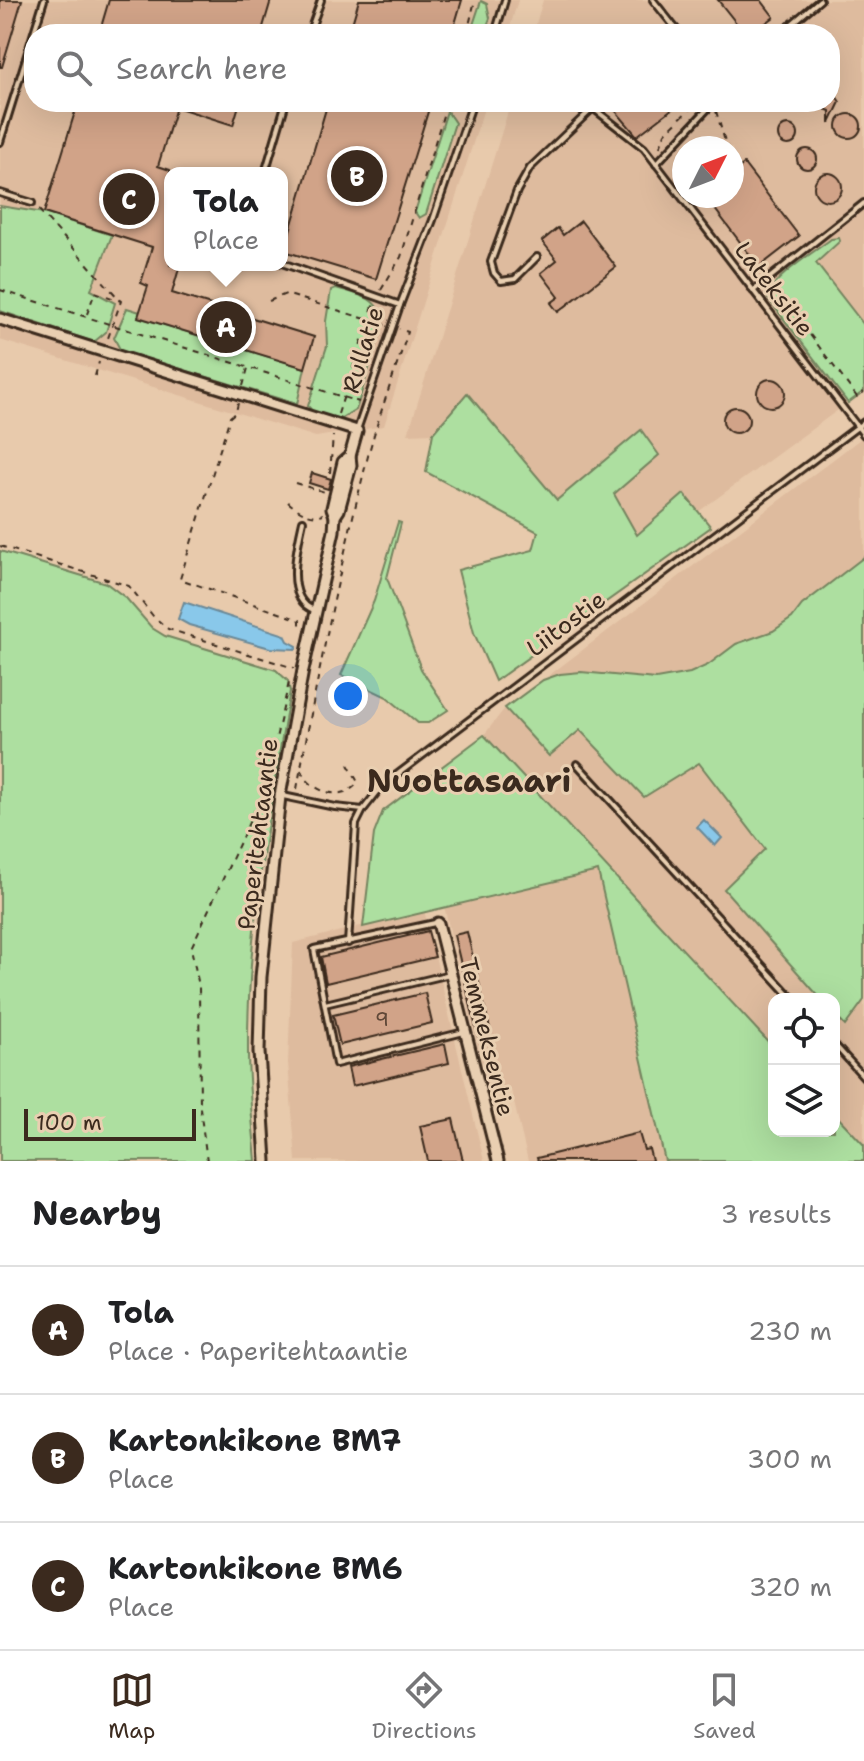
<!DOCTYPE html>
<html lang="en">
<head>
<meta charset="utf-8">
<style>
	:root { --surface:#fff; --page:#f6f6f6; --text:#202124; --muted:#757577; --line:#e0e0e0; --accent:#3b2a1e }
	body { margin:0; font-family:"Shantell Sans",sans-serif; background:var(--page); color:var(--text) }
	.controls { position:absolute; right:24px; bottom:24px; display:grid; overflow:hidden; border-radius:16px; box-shadow:0 8px 32px #0002 }
	.controls button { width:72px; height:72px; display:grid; place-items:center; padding:0; border:0; border-bottom:2px solid var(--line); background:var(--surface); color:var(--text); font:40px sans-serif }
	.compass { position:absolute; left:672px; top:136px; width:72px; height:72px; border-radius:50%; background:var(--surface); box-shadow:0 8px 32px #0002; rotate:48deg }
	.scale { position:absolute; left:24px; bottom:20px; width:172px; box-sizing:border-box; padding-left:8px; border:4px solid #3b2a1e; border-top:0; font-size:22px; line-height:28px; white-space:nowrap; color:#3b2a1e; -webkit-text-stroke:6px #e9cfb1; paint-order:stroke }
	.you { position:absolute; left:348px; top:696px; width:28px; height:28px; margin:-20px; border:6px solid #fff; border-radius:50%; background:#1a73e8; box-shadow:0 0 0 12px #1a73e833 }
	.badge { display:grid; place-items:center; width:52px; height:52px; border-radius:50%; background:var(--accent); color:#fff; font-size:26px; font-weight:700 }
	.pin { position:absolute; translate:-50% -50%; border:4px solid #fff; box-shadow:0 2px 8px #0006 }
	.popup { position:absolute; left:164px; top:167px; width:124px; height:104px; box-sizing:border-box; display:grid; place-content:center; border-radius:16px; background:var(--surface); filter:drop-shadow(0 2px 6px #0005); font-size:26px; white-space:nowrap; color:var(--muted) }
	.popup b { font-size:30px; color:var(--text) }
	.popup::after { content:''; position:absolute; left:50%; top:100%; margin-left:-16px; border:16px solid transparent; border-top-color:var(--surface) }
	.list { margin:0; padding:0; list-style:none }
	h2 { display:flex; justify-content:space-between; align-items:center; height:104px; margin:0; padding:0 32px; font-size:34px }
	h2 small { font-size:26px; font-weight:400; color:var(--muted) }
	.list li { display:grid; grid-template-columns:52px 1fr auto; gap:24px; align-items:center; box-sizing:border-box; height:128px; padding:0 32px; border-top:2px solid var(--line) }
	.list b { display:block; font-size:30px; white-space:nowrap }
	.list p { margin:0; font-size:26px; white-space:nowrap; color:var(--muted) }
	.list em { font-size:26px; font-style:normal; color:var(--muted) }
	.icon { flex:none; width:44px; height:44px; fill:none; stroke:currentColor; stroke-width:2; stroke-linecap:round; stroke-linejoin:round }
	.map { position:relative; flex:none; width:864px; height:1161px; overflow:hidden }
	.search { position:absolute; background:var(--surface); box-shadow:0 8px 32px #0002; left:24px; right:24px; top:24px; height:88px; display:flex; align-items:center; gap:20px; box-sizing:border-box; padding:0 28px; border-radius:32px; color:var(--muted); font-size:30px }
	.sheet { height:488px; background:var(--surface) }
	nav { display:flex; justify-content:space-around; align-items:center; box-sizing:border-box; height:112px; border-top:2px solid var(--line); background:var(--surface); font-size:22px; color:var(--muted) }
	nav a { display:grid; justify-items:center; gap:4px }
	nav .on { color:var(--accent) }
	.map>svg:first-child { display:block }
	.built { fill:#debb9e; fill-rule:evenodd }
	.green { fill:#addfa0; stroke:#74845f; stroke-width:2 }
	.water { fill:#89c8ea; stroke:#6a8998; stroke-width:2 }
	.building { fill:#d1a388; stroke:#3b2a1e; stroke-width:2 }
	.lines { fill:none; stroke-linecap:round; stroke-linejoin:round }
	.lane-casing { stroke:#3b2a1e; stroke-width:10 }
	.street-casing { stroke:#3b2a1e; stroke-width:15 }
	.path { stroke:#3b2a1e; stroke-width:2; stroke-dasharray:6 6; stroke-linecap:butt }
	.lane { stroke:#e9cfb1; stroke-width:4 }
	.street { stroke:#e9cfb1; stroke-width:9 }
	.labels { text-anchor:middle; stroke-width:6; stroke-linejoin:round; paint-order:stroke }
	.number-label { font-size:20px; fill:#604838 }
	.street-label { font-size:24px; fill:#3b2a1e; stroke:#e9cfb1 }
	.district-label { font-size:32px; font-weight:bold; fill:#3b2a1e; stroke:#e9cfb1 }
</style>
</head>
<body>
<div class="map">
<svg width="864" height="1161" viewBox="0 0 864 1161">
	<rect width="100%" height="100%" fill="#e8caac"/>
	<filter id="ink" filterUnits="userSpaceOnUse"><feTurbulence type="fractalNoise" baseFrequency=".0125" numOctaves="2"/><feDisplacementMap in="SourceGraphic" scale="16" xChannelSelector="R" yChannelSelector="G"/><feConvolveMatrix kernelMatrix="1 2 1 2 8 2 1 2 1" color-interpolation-filters="sRGB"/></filter>
	<g filter="url(#ink)">
		<!-- built -->
		<g class="built">
			<path d="M0 0H518L508 34H34V102H486L384 426 316 437 0 340ZM170 173H282V265H170Z"/>
			<path d="M543 0H864V391L698 512 684 495 638 536 614 494 659 455 557 500 468 394 433 433 408 434 511 102H830V34H533ZM684 148H732V196H684Z"/>
			<path d="M864 436V557L802 605 792 618 773 631 736 644 708 665 690 674 656 679 581 672 560 674 543 680Z"/>
			<path d="M505 708 549 756 580 730 699 763 765 849 724 889 821 999H774V1048L484 735Z"/>
			<path d="M598 871 665 1161H528L511 1090 490 1095 444 906Z"/>
			<path d="M424 910 484 1161H296L288 1063 293 943Z"/>
			<path d="M864 1000V1145L834 1113V1014L845 1026Z"/>
		</g>
		<!-- green -->
		<g class="green">
			<path d="M481 1 487 4 490 18 484 34H470Z"/>
			<path d="M447 111 455 123 426 214 419 218 415 212Z"/>
			<path d="M0 206 44 213 112 235 91 290 115 303 106 332 94 342 0 311Z"/>
			<path d="M839 238 840 241 816 263 864 325V391L848 403 767 297C771 278 816 251 831 239Z"/>
			<path d="M336 288C362 296 384 297 381 330L356 410 341 419 313 412 308 406 327 346 326 321 331 290Z"/>
			<path d="M127 308 140 312 139 317 305 368 297 404 121 351 114 338Z"/>
			<path d="M467 393 557 500 641 430 659 455 614 494 637 535 684 494 711 527 495 681 474 633 458 570 533 550 538 532 426 472 433 433Z"/>
			<path d="M398 522 401 523 387 578 421 669 448 710 428 723H418L387 697 341 675 374 601Z"/>
			<path d="M0 551 106 583 126 598 152 628 165 636 276 670 288 681 290 691C270 810 247 929 248 1051 248 1087 253 1124 256 1161H0Z"/>
			<path d="M864 557V1000L845 1026 834 1014V999H821L724 889 765 849 699 763 644 797 580 730 549 756 505 708 543 680 560 674 581 672 656 679 690 673 708 665 736 644 773 631 792 618 802 605Z"/>
			<path d="M484 735 774 1048V1131H834V1113L864 1145V1161H665L598 871 363 927 374 834 383 811Z"/>
		</g>
		<!-- water -->
		<g class="water">
			<path d="M184 602 285 635 288 641 297 646 296 649 270 648 189 625 178 619Z"/>
			<path d="M704 820 722 838 715 846 697 827Z"/>
		</g>
		<!-- building -->
		<g class="building">
			<path d="M0 0H22L2 67H0Z"/>
			<path d="M109 0H271L261 34H99Z"/>
			<path d="M359 0H462L452 34H349Z"/>
			<path d="M718 0H761L774 17 751 34H745Z"/>
			<path d="M830 87 840 102 830 123V111L807 102H830Z"/>
			<path d="M78 102H240L233 125 176 107 158 166 170 170V265H180L172 293 314 337 305 368 138 317 148 286 141 283 152 247 44 213Z"/>
			<path d="M328 102H431L376 279 284 251Z"/>
			<path d="M608 102H681L637 136Z"/>
			<circle cx="849" cy="126" r="12"/>
			<circle cx="788" cy="135" r="10"/>
			<circle cx="807" cy="159" r="10"/>
			<path d="M744 164 799 236 759 267 705 196H732V173Z"/>
			<circle cx="828" cy="187" r="14"/>
			<path d="M581 221 616 267 558 312 551 303 559 297 541 273 557 260 542 241 558 228 563 235Z"/>
			<circle cx="771" cy="393" r="14"/>
			<circle cx="736" cy="420" r="13"/>
			<path d="M312 473 331 479 328 489 309 483Z"/>
			<path d="M428 931 435 957 326 983 321 957Z"/>
			<path d="M467 932 491 1033 478 1036 454 935Z"/>
			<path d="M425 993 432 1023 340 1045 333 1015Z"/>
			<path d="M445 1044 449 1063 352 1086 348 1067Z"/>
			<path d="M453 1119 463 1161H428L420 1126Z"/>
			<path d="M639 1133 644 1150 649 1149 652 1161H538L537 1158Z"/>
		</g>
		<g class="lines">
			<defs>
				<g id="lane">
					<path d="M653 0 680 34"/>
					<path d="M309 34 321 0"/>
					<path d="M495 34 505 0"/>
					<path d="M780 34 820 0"/>
					<path d="M0 142 44 0"/>
					<path d="M656 164 714 102"/>
					<path d="M265 173 286 102"/>
					<path d="M0 193 32 203"/>
					<path d="M537 257 515 279 501 281 494 273 491 262 517 191 530 168 593 108 644 148 864 435"/>
					<path d="M282 263 400 305 357 430"/>
					<path d="M753 291 864 203"/>
					<path d="M400 305 433 220 473 102"/>
					<path d="M303 521C298 544 283 599 314 610"/>
					<path d="M577 764 793 999"/>
					<path d="M283 796 335 807 363 810"/>
					<path d="M435 923 314 949 336 1064 464 1032"/>
					<path d="M348 943 356 824 363 810 382 786 864 422"/>
					<path d="M325 1004 450 974"/>
					<path d="M834 1044 864 1077"/>
				</g>
				<g id="street">
					<path d="M0 319 357 431 350 456"/>
					<path d="M350 456 351 465 339 510 335 516 332 508 343 462Z"/>
					<path d="M438 923 498 1161"/>
					<path d="M266 1161 259 1052 261 977 280 796 303 670 334 531 335 516"/>
				</g>
			</defs>
			<!-- lane casing -->
			<use href="#lane" class="lane-casing"/>
			<!-- street casing -->
			<use href="#street" class="street-casing"/>
			<!-- path -->
			<g class="path">
				<path d="M467 34 475 0"/>
				<path d="M716 111 727 148"/>
				<path d="M660 147 665 133 697 102"/>
				<path d="M39 210 120 300"/>
				<path d="M774 287 857 397 864 392"/>
				<path d="M0 290 359 402"/>
				<path d="M381 290 401 257 447 102"/>
				<path d="M269 301 286 294 385 325"/>
				<path d="M87 314 95 292 121 301 107 341"/>
				<path d="M95 376 99 362"/>
				<path d="M243 386 248 368"/>
				<path d="M238 403 236 412 230 417 180 579 300 620V628"/>
				<path d="M338 414 374 303"/>
				<path d="M330 473 333 436"/>
				<path d="M295 483 325 492"/>
				<path d="M288 502C297 510 311 519 323 514"/>
				<path d="M0 546 129 586 153 616 168 629 294 668"/>
				<path d="M301 770C309 791 343 804 358 782L346 761"/>
				<path d="M297 789C317 679 339 569 367 460 378 417 394 375 408 332L399 329"/>
				<path d="M207 1161 200 1108 199 986 191 948 264 790 290 678"/>
			</g>
			<!-- lane -->
			<use href="#lane" class="lane"/>
			<!-- street -->
			<use href="#street" class="street"/>
		</g>
	</g>
	<g class="labels">
		<!-- number labels -->
		<g class="number-label">
			<text x="382" y="1026">9</text>
		</g>
		<!-- street labels -->
		<g class="street-label">
			<text transform="translate(774 289) rotate(52)" y="8">Lateksitie</text>
			<text transform="translate(363 350) rotate(-73)" y="8">Rullatie</text>
			<text transform="translate(566 624) rotate(-37)" y="8">Liitostie</text>
			<text transform="translate(258 834) rotate(-83)" y="8">Paperitehtaantie</text>
			<text transform="translate(487 1037) rotate(76)" y="8">Temmeksentie</text>
		</g>
		<!-- district labels -->
		<g class="district-label">
			<text x="469" y="792">Nuottasaari</text>
		</g>
	</g>
</svg>
<div class="controls">
<button><svg class="icon" aria-label="locate" viewBox="0 0 24 24"><circle cx="12" cy="12" r="6"/><path d="M12 2v4M12 18v4M2 12h4M18 12h4"/></svg></button>
<button><svg class="icon" aria-label="layers" viewBox="0 0 24 24"><path d="M12 4l9 5-9 5-9-5zM3 14l9 5 9-5"/></svg></button>
</div>
<svg class="compass" viewBox="-18 -18 36 36"><path d="M0-13l5 13h-10z" fill="#e53935"/><path d="M0 13l5-13h-10z" fill="#757577"/></svg>
<div class="scale">100 m</div>
<div class="you"></div>
<div class="pin badge" style="left:226px;top:327px">A</div>
<div class="popup"><b>Tola</b>Place</div>
<div class="pin badge" style="left:357px;top:176px">B</div>
<div class="pin badge" style="left:129px;top:199px">C</div>
<div class="search"><svg class="icon" aria-label="search" viewBox="0 0 24 24"><circle cx="10" cy="10" r="6"/><path d="M15 15l6 6"/></svg>Search here</div>
</div>
<section class="sheet">
<h2>Nearby<small>3 results</small></h2>
<ul class="list">
<li><span class="badge">A</span><div><b>Tola</b><p>Place · Paperitehtaantie</p></div><em>230 m</em></li>
<li><span class="badge">B</span><div><b>Kartonkikone BM7</b><p>Place</p></div><em>300 m</em></li>
<li><span class="badge">C</span><div><b>Kartonkikone BM6</b><p>Place</p></div><em>320 m</em></li>
</ul>
</section>
<nav>
<a class="on"><svg class="icon" aria-label="map" viewBox="0 0 24 24"><path d="M3 6l6-2 6 2 6-2v14l-6 2-6-2-6 2zM9 4v14M15 6v14"/></svg>Map</a>
<a><svg class="icon" aria-label="directions" viewBox="0 0 24 24"><path d="M12 3l9 9-9 9-9-9zM9 14v-3h6M13 9l2 2-2 2"/></svg>Directions</a>
<a><svg class="icon" aria-label="saved" viewBox="0 0 24 24"><path d="M7 4h10v16l-5-4-5 4z"/></svg>Saved</a>
</nav>
</body>
</html>
